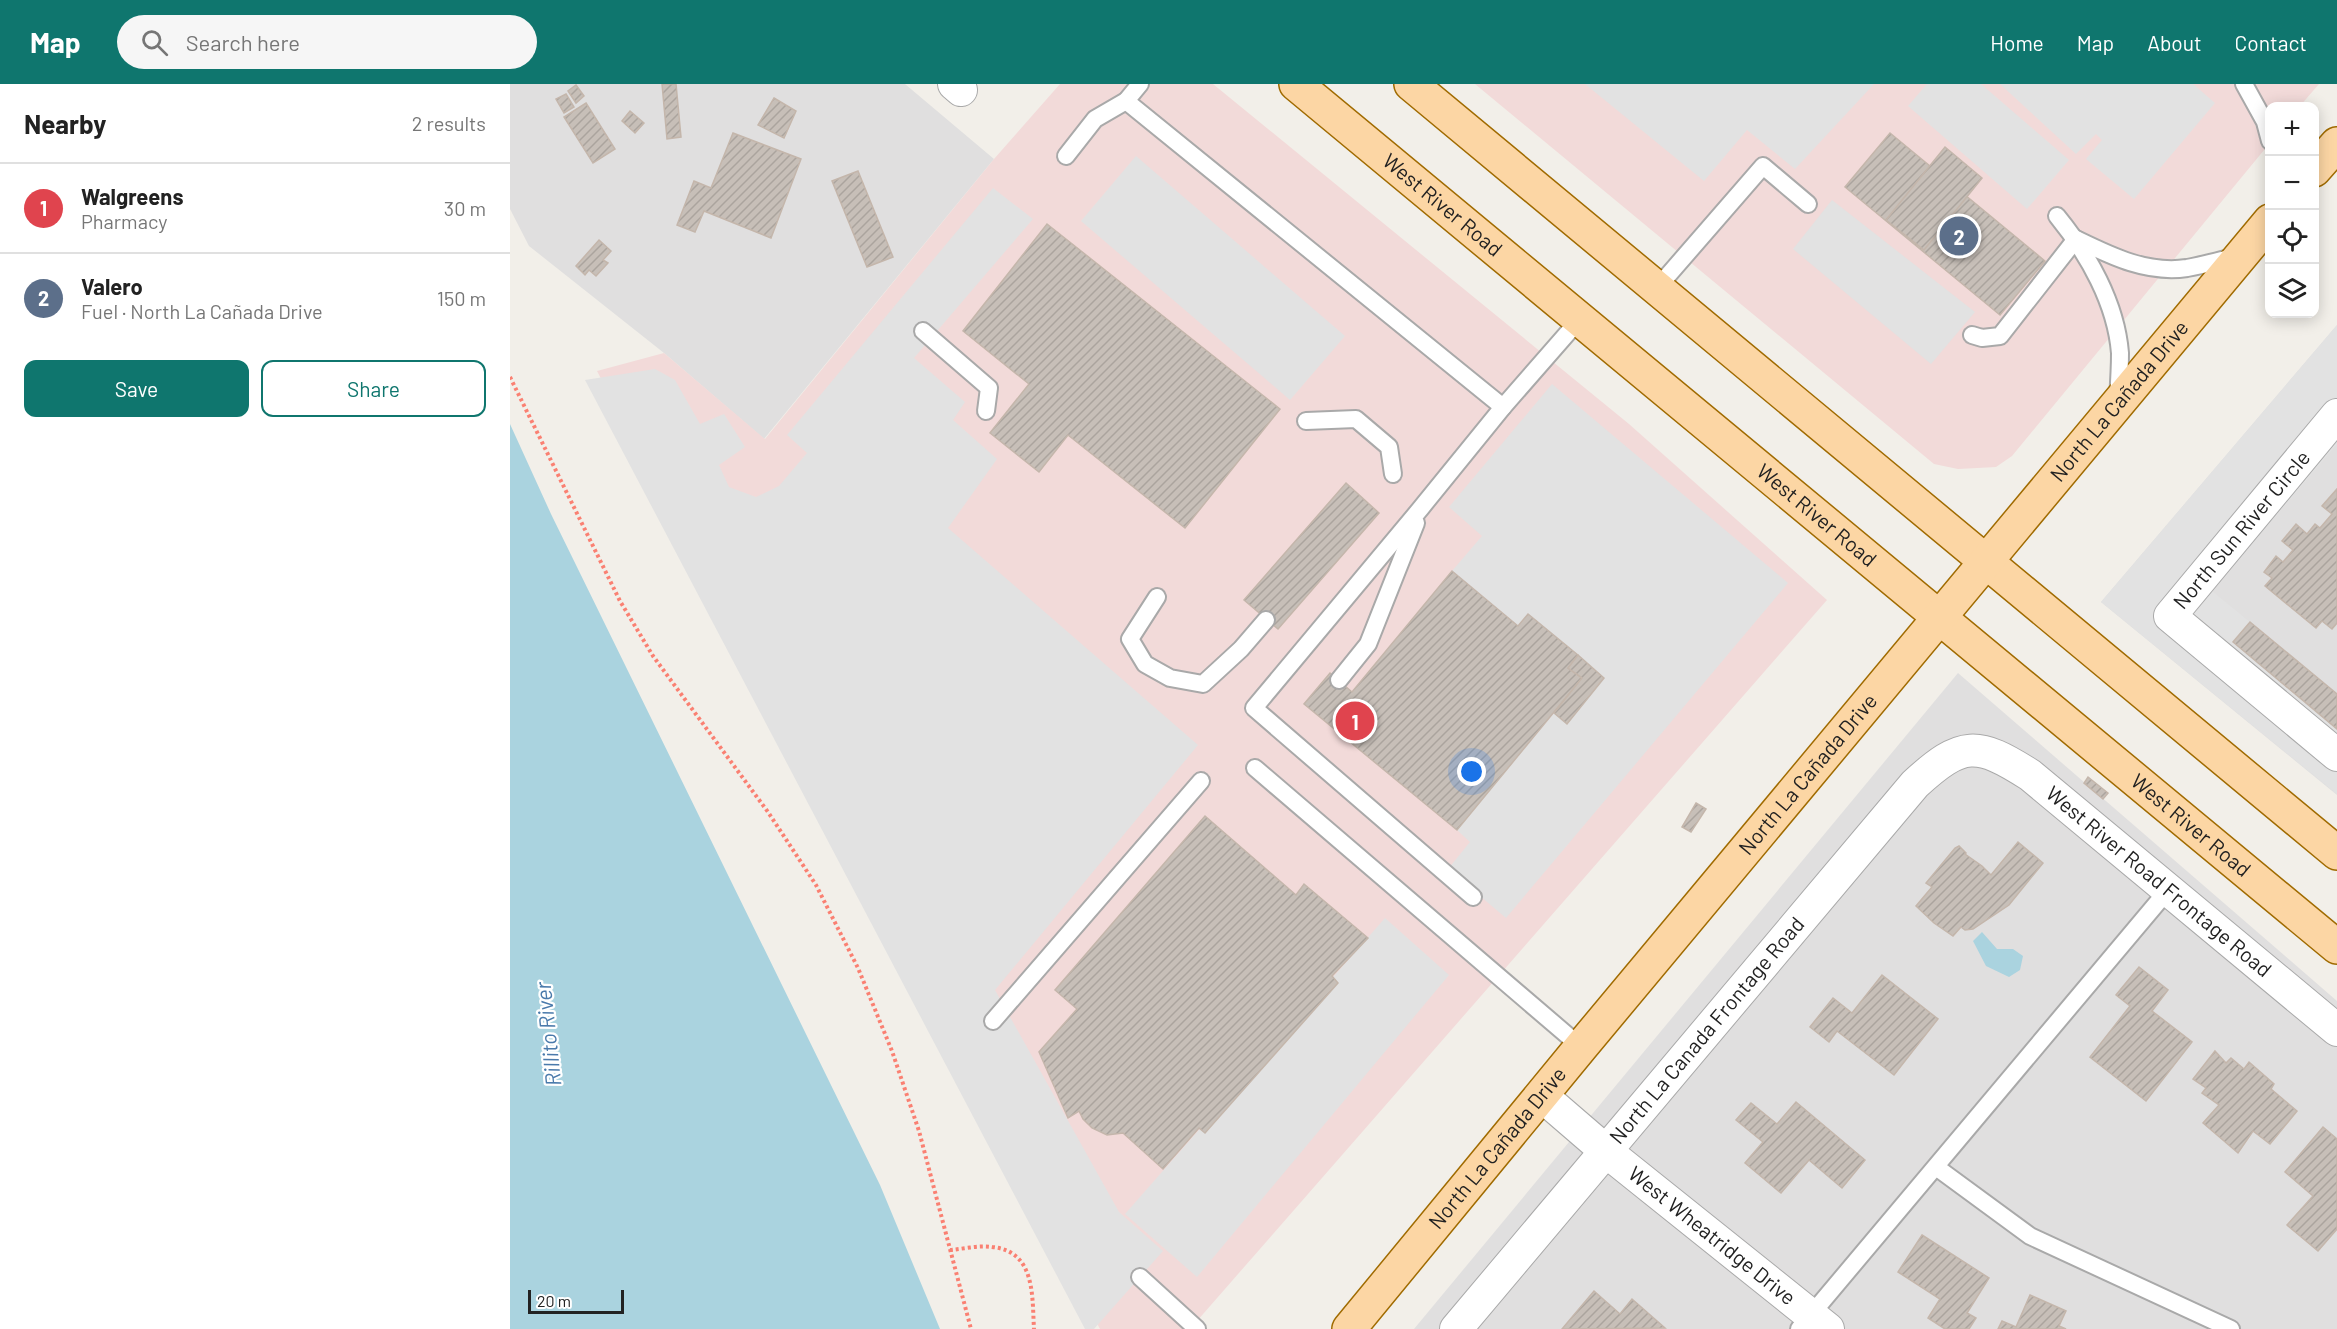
<!DOCTYPE html>
<html lang="en">
<head>
<meta charset="utf-8">
<style>
	:root { --surface:#fff; --page:#f6f6f6; --text:#222; --muted:#767676; --line:#e0e0e0; --accent:#0f766e }
	body { margin:0; font-family:Barlow,sans-serif; background:var(--page); color:var(--text) }
	.controls { position:absolute; right:18px; top:18px; display:grid; overflow:hidden; border-radius:12px; box-shadow:0 3px 15px #0003 }
	.controls button { width:54px; height:54px; display:grid; place-items:center; padding:0; border:0; border-bottom:2px solid var(--line); background:var(--surface); color:var(--text); font:30px sans-serif }
	.scale { position:absolute; left:18px; bottom:15px; width:96px; box-sizing:border-box; padding-left:6px; border:3px solid #222; border-top:0; font-size:16px; line-height:21px; white-space:nowrap; color:#222; -webkit-text-stroke:4px #fff; paint-order:stroke }
	.you { position:absolute; left:962px; top:688px; width:21px; height:21px; margin:-15px; border:4px solid #fff; border-radius:50%; background:#1a73e8; box-shadow:0 0 0 9px #1a73e833 }
	.badge { display:grid; place-items:center; width:39px; height:39px; border-radius:50%; background:var(--accent); color:#fff; font-size:20px; font-weight:700 }
	.pin { position:absolute; translate:-50% -50%; border:3px solid #fff; box-shadow:0 2px 6px #0006 }
	.list { margin:0; padding:0; list-style:none }
	h2 { display:flex; justify-content:space-between; align-items:center; height:78px; margin:0; padding:0 24px; font-size:26px }
	h2 small { font-size:20px; font-weight:400; color:var(--muted) }
	.list li { display:grid; grid-template-columns:39px 1fr auto; gap:18px; align-items:center; box-sizing:border-box; height:90px; padding:0 24px; border-top:2px solid var(--line) }
	.list b { display:block; font-size:22px; white-space:nowrap }
	.list p { margin:0; font-size:20px; white-space:nowrap; color:var(--muted) }
	.list em { font-size:20px; font-style:normal; color:var(--muted) }
	.actions { display:flex; gap:12px; padding:18px 24px }
	.actions a { flex:1; padding:14px 0; border:2px solid var(--accent); border-radius:12px; text-align:center; font-size:21px; color:var(--accent) }
	.actions .main { background:var(--accent); color:#fff }
	.icon { flex:none; width:33px; height:33px; fill:none; stroke:currentColor; stroke-width:2; stroke-linecap:round; stroke-linejoin:round }
	.map { position:relative; flex:none; width:1827px; height:1245px; overflow:hidden }
	header { display:flex; align-items:center; gap:36px; box-sizing:border-box; height:84px; padding:0 30px; background:var(--accent); color:#fff }
	header strong { font-size:28px }
	nav { display:flex; gap:33px; margin-inline-start:auto; font-size:21px }
	.search { width:420px; height:54px; background:var(--page); display:flex; align-items:center; gap:15px; box-sizing:border-box; padding:0 21px; border-radius:33px; color:var(--muted); font-size:22px }
	main { display:flex }
	aside { flex:1; background:var(--surface) }
	.map>svg:first-child { display:block }
	.residential { fill:#e0dfdf }
	.commercial { fill:#f2dad9 }
	.parking { fill:#e2e2e2 }
	.water { fill:#aad3df }
	.building { fill:url(#building-hatch); stroke:#c4b6ab; stroke-width:1.5 }
	.lines { fill:none; stroke-linecap:round; stroke-linejoin:round }
	.lane-casing { stroke:#a9a9a9; stroke-width:20 }
	.street-casing { stroke:#a9a9a9; stroke-width:34 }
	.primary-casing { stroke:#a06b00; stroke-width:36 }
	.path { stroke:#fa8072; stroke-width:4; stroke-dasharray:3 3; stroke-linecap:butt }
	.lane { stroke:#fff; stroke-width:16 }
	.street { stroke:#fff; stroke-width:32 }
	.primary { stroke:#fcd6a4; stroke-width:33 }
	.labels { text-anchor:middle; stroke-width:4.5; stroke-linejoin:round; paint-order:stroke }
	.street-label { font-size:21px; fill:#222; stroke:#fff }
	.water-label { font-size:22px; font-style:italic; fill:#4a7aab; stroke:#fff }
</style>
</head>
<body>
<header>
<strong>Map</strong>
<div class="search"><svg class="icon" aria-label="search" viewBox="0 0 24 24"><circle cx="10" cy="10" r="6"/><path d="M15 15l6 6"/></svg>Search here</div>
<nav><a>Home</a><a>Map</a><a>About</a><a>Contact</a></nav>
</header>
<main>
<aside>
<h2>Nearby<small>2 results</small></h2>
<ul class="list">
<li><span class="badge" style="background:#e0444e">1</span><div><b>Walgreens</b><p>Pharmacy</p></div><em>30 m</em></li>
<li><span class="badge" style="background:#5c6f8a">2</span><div><b>Valero</b><p>Fuel · North La Cañada Drive</p></div><em>150 m</em></li>
</ul>
<div class="actions"><a class="main">Save</a><a>Share</a></div>
</aside>
<div class="map">
<svg width="1827" height="1245" viewBox="0 0 1827 1245">
	<defs>
		<pattern id="building-hatch" width="6" height="6" patternUnits="userSpaceOnUse" patternTransform="scale(1.5)"><rect width="6" height="6" fill="#c7bfb8"/><path d="M-1 1l2-2M0 6l6-6M5 7l2-2" fill="none" stroke="#aba49e"/></pattern>
	</defs>
	<rect width="100%" height="100%" fill="#f2efe9"/>
	<!-- residential -->
	<g class="residential">
		<path d="M0 0H395L484 75 254 355 154 269 19 162 0 125Z"/>
		<path d="M1827 241V711L1591 518Z"/>
		<path d="M1448 589 1827 917V1245H904Z"/>
	</g>
	<!-- commercial -->
	<g class="commercial">
		<path d="M550 0H703L1119 340 1317 516 680 1245H590L87 287 154 269 255 355 484 75Z"/>
		<path d="M965 0H1809L1790 22H1760L1759 60 1502 372 1486 383 1448 385 1424 380Z"/>
	</g>
	<!-- parking -->
	<g class="parking">
		<path d="M1075 0H1364L1285 85 1237 46 1194 97Z"/>
		<path d="M1417 0H1471L1559 76 1517 125 1398 22Z"/>
		<path d="M1490 0H1683L1705 19 1624 115 1576 75 1592 56 1586 50 1566 70Z"/>
		<path d="M626 72 835 252 780 316 571 137Z"/>
		<path d="M483 104 523 135 404 274 455 318 443 336 487 375 438 444 688 661 485 906 609 1128 653 1167 584 1245H575L75 296 145 285 165 296 190 340 214 330 235 363 209 381 219 403 246 413 269 402 297 369 277 351Z"/>
		<path d="M1322 116 1465 228 1421 280 1283 165Z"/>
		<path d="M1827 241V360L1702 507 1827 610V710L1591 518Z"/>
		<path d="M1042 300 1278 499 996 834 938 785 960 758 947 746 1044 629 1057 639 1094 594 1018 530 1008 542 942 487 972 452 939 423Z"/>
		<path d="M875 834 939 891 687 1193 615 1130Z"/>
	</g>
	<!-- water -->
	<g class="water">
		<path d="M0 340 41 430 370 1101 430 1245H0Z"/>
		<path d="M1472 848 1487 865H1503L1513 872 1510 886 1499 893 1476 882 1463 857Z"/>
	</g>
	<!-- building -->
	<g class="building">
		<path d="M152 0H166L171 53 157 55Z"/>
		<path d="M66 1 74 12 66 19 58 7Z"/>
		<path d="M56 10 64 23 54 29 46 15Z"/>
		<path d="M264 14 286 27 274 54 248 41Z"/>
		<path d="M76 19 105 65 83 79 54 33Z"/>
		<path d="M120 27 134 39 125 49 112 37Z"/>
		<path d="M223 49 291 75 261 154 194 127 185 148 167 141 184 97 201 104Z"/>
		<path d="M1380 49 1535 177 1490 231 1335 103Z"/>
		<path d="M1435 63 1472 94 1414 166 1376 136Z"/>
		<path d="M348 87 383 173 357 183 322 97Z"/>
		<path d="M537 140 770 325 675 444 558 351 529 388 480 349 519 300 453 247Z"/>
		<path d="M89 156 101 167 93 176 98 179 86 192 79 186 75 191 66 182Z"/>
		<path d="M836 399 869 429 768 545 734 516Z"/>
		<path d="M1827 405V539L1822 545 1812 537 1806 544 1755 502 1762 494 1754 488 1766 472 1773 478 1783 466 1772 457 1786 440 1797 450 1805 440 1810 444 1822 430 1812 422Z"/>
		<path d="M942 487 1008 542 1018 530 1068 571 1058 584 1072 594 947 746 794 620 820 589 842 608Z"/>
		<path d="M1740 538 1827 610V645L1723 558Z"/>
		<path d="M1068 571 1094 594 1057 640 1044 629 1072 594 1058 584Z"/>
		<path d="M1578 693 1598 709 1593 715 1574 699Z"/>
		<path d="M1186 719 1196 725 1181 748 1172 743Z"/>
		<path d="M695 732 786 811 794 800 858 854 822 892 828 899 695 1049 689 1044 653 1085 613 1049 597 1051 582 1044 573 1035 569 1027 558 1034 529 968 567 925 545 906Z"/>
		<path d="M1508 758 1533 779 1499 821 1463 845 1455 846 1451 843 1443 852 1424 839 1406 822 1422 803 1416 799 1445 764 1449 762 1456 769 1455 770 1472 782 1481 791Z"/>
		<path d="M1629 883 1658 906 1642 927 1682 958 1636 1017 1580 973 1620 922 1606 911Z"/>
		<path d="M1372 891 1428 935 1384 991 1327 947 1319 958 1300 943 1323 914 1342 929Z"/>
		<path d="M1705 967 1716 979 1721 974 1734 985 1739 978 1764 1000 1761 1005 1787 1027 1760 1060 1743 1047 1728 1069 1693 1039 1709 1021 1692 1009 1696 1004 1683 995Z"/>
		<path d="M1286 1018 1355 1076 1332 1104 1299 1076 1271 1109 1235 1079 1253 1058 1226 1036 1241 1019 1267 1040Z"/>
		<path d="M1813 1043 1827 1055V1145L1808 1167 1777 1141 1803 1112 1775 1088Z"/>
		<path d="M1412 1151 1479 1194 1457 1229 1466 1234 1459 1245H1435L1418 1234 1430 1215 1388 1188Z"/>
		<path d="M1084 1207 1110 1230 1122 1215 1155 1244 1052 1245Z"/>
		<path d="M1520 1211 1556 1227 1549 1242 1556 1245H1488L1492 1237 1506 1243Z"/>
	</g>
	<g class="lines">
		<defs>
			<g id="lane">
				<path d="M630 0 616 17 993 323"/>
				<path d="M1734 0 1755 38 1760 57"/>
				<path d="M556 72 585 35 616 17"/>
				<path d="M1547 132C1578 170 1606 219 1610 269 1610 284 1609 300 1608 315"/>
				<path d="M1566 155C1601 172 1637 190 1677 184 1694 181 1711 176 1727 172"/>
				<path d="M1147 204 1253 82 1298 120"/>
				<path d="M413 247 479 304 476 327"/>
				<path d="M1462 251 1472 254 1490 252 1566 155"/>
				<path d="M796 337 846 335 879 363 883 390"/>
				<path d="M647 513 620 555 635 580 660 594 693 600 731 565 756 536"/>
				<path d="M829 596 858 560 906 439"/>
				<path d="M745 684 1071 963"/>
				<path d="M963 813 744 624 911 424 993 323 1069 236"/>
				<path d="M483 937 691 697"/>
				<path d="M1426 1083 1520 1152 1721 1245"/>
				<path d="M630 1193 687 1245"/>
				<path d="M1289 1245 1658 806"/>
			</g>
			<g id="street">
				<path d="M444 0 451 6"/>
				<path d="M1827 331 1660 532 1827 671"/>
				<path id="s1" d="M1032 1012 1097 1068 1318 1245"/>
				<path id="s2" d="M946 1245 1405 700C1452 657 1467 657 1520 691L1827 946"/>
			</g>
			<g id="primary">
				<path id="s3" d="M786 0 1827 863"/>
				<path d="M901 0 1827 769"/>
				<path d="M1804 86 1827 60"/>
				<path id="s4" d="M839 1245 1071 963 1760 137"/>
			</g>
		</defs>
		<!-- lane casing -->
		<use href="#lane" class="lane-casing"/>
		<!-- street casing -->
		<use href="#street" class="street-casing"/>
		<!-- primary casing -->
		<use href="#primary" class="primary-casing"/>
		<!-- path -->
		<g class="path">
			<path d="M0 293 110 517 143 572 258 728 306 801 348 884 382 967 409 1047 461 1245"/>
			<path d="M440 1166C453 1165 469 1161 482 1163 526 1167 522 1213 524 1245"/>
		</g>
		<!-- lane -->
		<use href="#lane" class="lane"/>
		<!-- street -->
		<use href="#street" class="street"/>
		<!-- primary -->
		<use href="#primary" class="primary"/>
	</g>
	<g class="labels">
		<!-- street labels -->
		<g class="street-label">
			<text dy="7" stroke="none"><textPath href="#s3" startOffset="190">West River Road</textPath></text>
			<text dy="7" stroke="none"><textPath href="#s4" startOffset="1206">North La Cañada Drive</textPath></text>
			<text dy="7" stroke="none"><textPath href="#s3" startOffset="676">West River Road</textPath></text>
			<text transform="translate(1732 446) rotate(-50)" y="7">North Sun River Circle</text>
			<text dy="7" stroke="none"><textPath href="#s4" startOffset="720">North La Cañada Drive</textPath></text>
			<text dy="7" stroke="none"><textPath href="#s3" startOffset="1162">West River Road</textPath></text>
			<text dy="7" stroke="none"><textPath href="#s2" startOffset="1011">West River Road Frontage Road</textPath></text>
			<text dy="7" stroke="none"><textPath href="#s2" startOffset="390">North La Canada Frontage Road</textPath></text>
			<text dy="7" stroke="none"><textPath href="#s4" startOffset="234">North La Cañada Drive</textPath></text>
			<text dy="7" stroke="none"><textPath href="#s1" startOffset="220">West Wheatridge Drive</textPath></text>
		</g>
		<!-- water labels -->
		<g class="water-label">
			<text transform="translate(38 950) rotate(-96)" y="8">Rillito River</text>
		</g>
	</g>
</svg>
<div class="controls">
<button>+</button>
<button>−</button>
<button><svg class="icon" aria-label="locate" viewBox="0 0 24 24"><circle cx="12" cy="12" r="6"/><path d="M12 2v4M12 18v4M2 12h4M18 12h4"/></svg></button>
<button><svg class="icon" aria-label="layers" viewBox="0 0 24 24"><path d="M12 4l9 5-9 5-9-5zM3 14l9 5 9-5"/></svg></button>
</div>
<div class="scale">20 m</div>
<div class="you"></div>
<div class="pin badge" style="left:845px;top:637px;background:#e0444e">1</div>
<div class="pin badge" style="left:1449px;top:152px;background:#5c6f8a">2</div>
</div>
</main>
</body>
</html>
